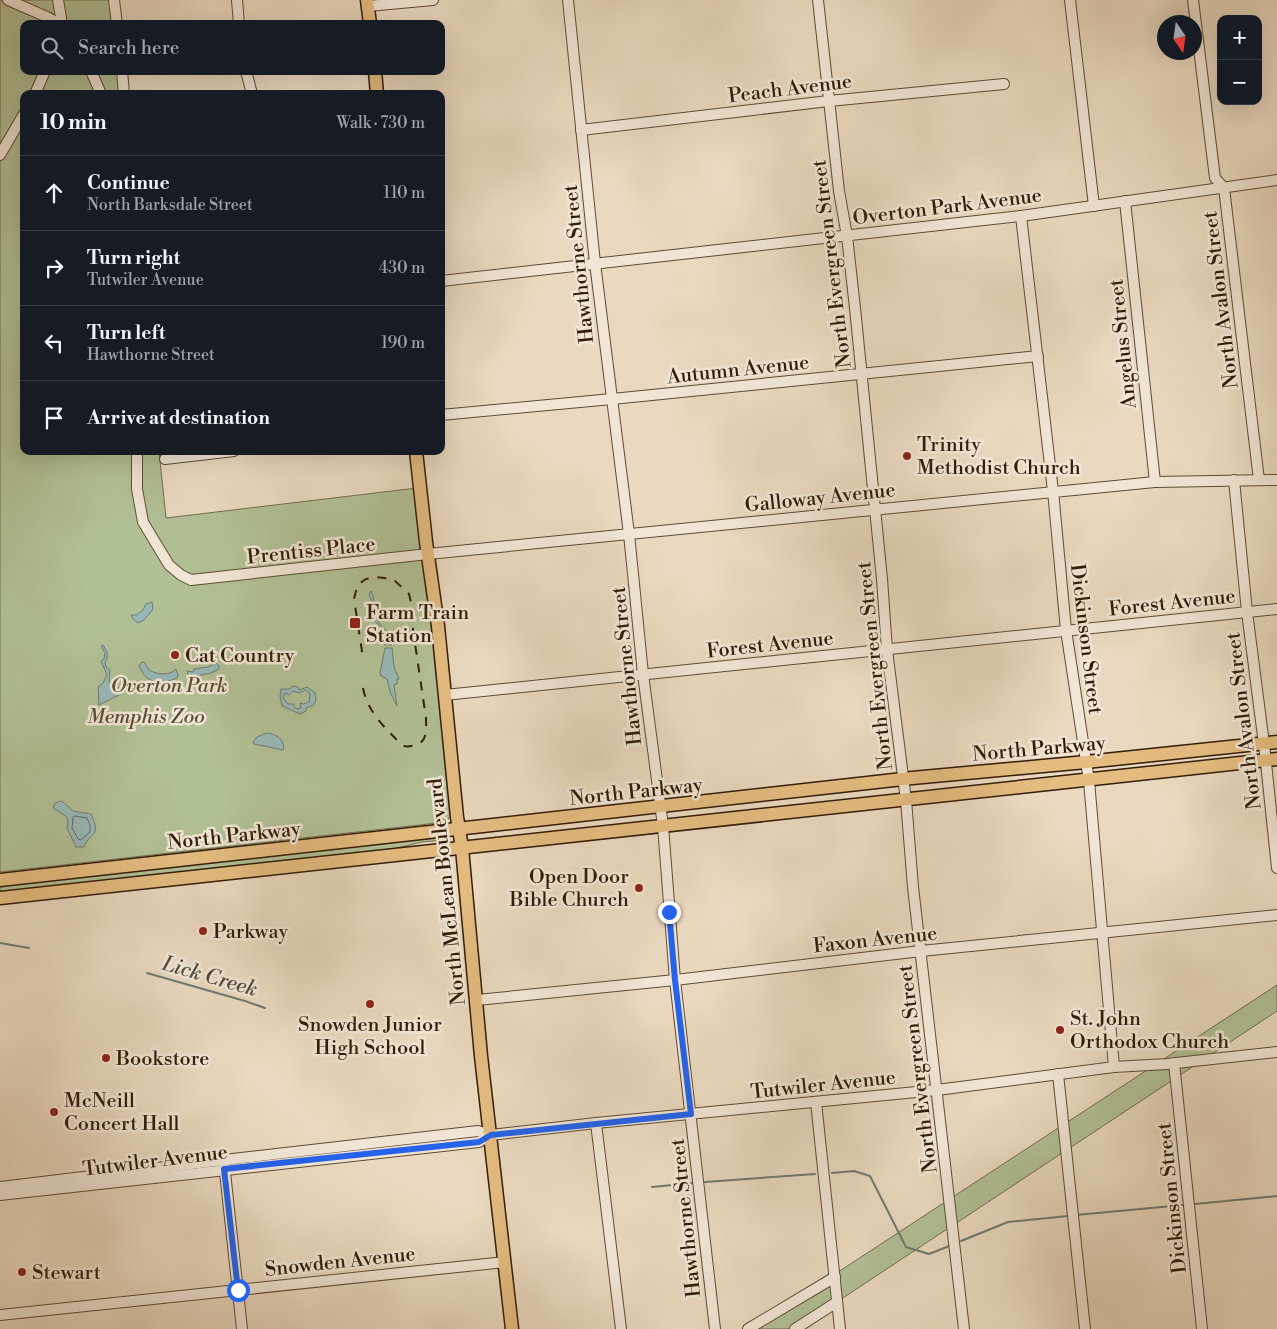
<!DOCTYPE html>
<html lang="en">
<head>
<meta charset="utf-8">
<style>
	:root { --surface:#171b24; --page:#20242c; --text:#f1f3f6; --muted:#9ea1a6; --line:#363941 }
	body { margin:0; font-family:"Libre Bodoni",serif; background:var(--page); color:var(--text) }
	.controls { position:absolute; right:15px; top:15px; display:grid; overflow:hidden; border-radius:10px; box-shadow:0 5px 20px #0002 }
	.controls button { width:45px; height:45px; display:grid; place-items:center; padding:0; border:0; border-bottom:1px solid var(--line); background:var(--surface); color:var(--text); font:25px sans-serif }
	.compass { position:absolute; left:1157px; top:15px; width:45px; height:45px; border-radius:50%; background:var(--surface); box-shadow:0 5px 20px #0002; rotate:167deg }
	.stop { position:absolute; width:15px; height:15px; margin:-11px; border:4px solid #2563eb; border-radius:50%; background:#fff }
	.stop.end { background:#2563eb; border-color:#fff; box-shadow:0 1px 5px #0008 }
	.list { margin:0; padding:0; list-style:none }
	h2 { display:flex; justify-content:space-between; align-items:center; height:65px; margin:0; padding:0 20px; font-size:21px }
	h2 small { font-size:16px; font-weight:400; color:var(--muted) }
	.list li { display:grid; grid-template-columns:32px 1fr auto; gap:15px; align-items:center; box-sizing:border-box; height:75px; padding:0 20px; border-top:1px solid var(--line) }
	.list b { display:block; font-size:19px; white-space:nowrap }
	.list p { margin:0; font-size:16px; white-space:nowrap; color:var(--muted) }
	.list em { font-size:16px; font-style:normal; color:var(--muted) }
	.icon { flex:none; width:28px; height:28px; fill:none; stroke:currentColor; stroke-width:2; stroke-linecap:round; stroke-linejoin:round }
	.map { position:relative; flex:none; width:1277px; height:1329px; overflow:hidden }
	.search { position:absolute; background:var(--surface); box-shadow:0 5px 20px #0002; left:20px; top:20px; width:425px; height:55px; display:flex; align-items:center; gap:12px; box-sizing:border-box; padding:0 18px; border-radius:10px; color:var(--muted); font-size:19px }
	.panel { position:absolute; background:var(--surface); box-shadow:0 5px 20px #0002; left:20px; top:90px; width:425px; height:365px; border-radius:10px }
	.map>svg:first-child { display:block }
	.green { fill:#b2c096; stroke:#726e4e }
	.water { fill:#98b9b8; stroke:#6f7a71; fill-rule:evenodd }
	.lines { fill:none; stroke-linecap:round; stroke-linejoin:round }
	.shore { stroke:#646a5f; stroke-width:1 }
	.stream { stroke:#6f7a71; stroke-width:2 }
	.minor-casing { stroke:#5f4b34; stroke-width:12 }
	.major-casing { stroke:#311c06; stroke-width:15 }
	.minor { stroke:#f1e6d6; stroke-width:10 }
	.major { stroke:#e5bc80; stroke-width:12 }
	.rail { stroke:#311c06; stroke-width:2; stroke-dasharray:9 9; stroke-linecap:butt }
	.route { stroke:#2563eb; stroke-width:6 }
	.poi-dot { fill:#8f2418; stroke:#f1e6d6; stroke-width:2 }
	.labels { text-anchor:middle; stroke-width:5; stroke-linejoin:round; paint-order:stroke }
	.street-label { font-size:20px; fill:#311c06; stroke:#f1e6d6 }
	.poi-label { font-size:20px; fill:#311c06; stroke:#f1e6d6; text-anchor:start }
	.park-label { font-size:20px; font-style:italic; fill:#584d31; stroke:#f1e6d6 }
	.water-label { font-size:21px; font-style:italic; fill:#504b3b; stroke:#f1e6d6 }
</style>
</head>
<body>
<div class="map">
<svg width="1277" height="1329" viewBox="0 0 1277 1329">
	<rect width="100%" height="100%" fill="#ead9c0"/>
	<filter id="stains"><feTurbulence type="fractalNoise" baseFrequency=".004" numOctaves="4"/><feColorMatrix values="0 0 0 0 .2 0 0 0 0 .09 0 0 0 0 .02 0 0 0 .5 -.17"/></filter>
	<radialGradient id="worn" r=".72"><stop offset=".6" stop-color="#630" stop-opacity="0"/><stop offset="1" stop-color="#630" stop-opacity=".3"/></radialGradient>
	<!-- green -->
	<g class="green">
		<path d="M0 0H111L113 24H24V71H118L121 94H24V451H159L166 518 417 488 451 815 446 822 0 872Z"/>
		<path d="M448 835V839L446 840 422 842 393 849 0 893V884Z"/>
		<path d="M1277 985V1011L796 1329H751Z"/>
	</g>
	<!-- water -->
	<g class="water">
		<path d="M371 591C376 600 374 614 379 622 385 632 390 631 392 645H385V636L382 629 375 621 374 607 369 594Z"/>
		<path d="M152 602 153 609 144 620 138 623 133 619 131 615H137L143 610 146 604Z"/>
		<path d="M103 645 107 652V660L105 662 106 667 110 670 109 682 112 684 116 682 121 694 99 705 98 687 103 683 107 675 101 661 104 659 105 653 101 646Z"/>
		<path d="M385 648H392L394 667 399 679H397V684L394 685 397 706 390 692 387 679 381 676 380 673Z"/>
		<path d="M142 662H144L149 670C158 675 169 676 176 669L178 675 177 678C169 682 153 684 146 677 143 675 141 669 139 666Z"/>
		<path d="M216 663 219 666V669C209 675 200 675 189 677L187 671 193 672 194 669 208 667Z"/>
		<path d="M293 686 298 687 299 690 307 687 315 693 316 700 314 705 306 708V711L300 714 282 706 280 696 281 689H290ZM305 690 310 694 309 702 304 704 300 703 301 708 296 709 293 704H288L283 698 285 693 289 695 293 691 299 693Z"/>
		<path d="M267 733C276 734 286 740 283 750L254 744 253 742 257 737Z"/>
		<path d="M62 801 73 811 91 814C102 838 90 831 84 847H76L67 828 68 823 67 817 53 808 55 803Z"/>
	</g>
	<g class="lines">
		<!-- shore -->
		<path class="shore" d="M75 816 87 818 90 825V832L81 840 78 839 72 828 73 818Z"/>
		<!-- stream -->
		<g class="stream">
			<path d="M0 943 29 948"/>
			<path d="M147 973 245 1001 265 1008"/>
			<path d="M832 1173 854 1171 870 1176 906 1247 929 1254 949 1246"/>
			<path d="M705 1182 815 1174"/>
			<path d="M652 1187 693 1183"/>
			<path d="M1195 1204 1277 1196"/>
			<path d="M1076 1215 1183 1205"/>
			<path d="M961 1241 1008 1222 1068 1216"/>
		</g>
		<defs>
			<g id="minor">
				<path d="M8 0 47 17 59 24"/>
				<path d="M58 0 62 24"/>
				<path d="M114 0 117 24"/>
				<path d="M237 0 239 24"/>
				<path d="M568 0 595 263 629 534 643 674 663 826 675 980 715 1329"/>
				<path d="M818 0 839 191 847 236 855 308 882 579 887 650 906 800 913 887 964 1329"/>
				<path d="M1070 0 1094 206"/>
				<path d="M1193 0 1215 178 1224 188 1259 480"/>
				<path d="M368 6 433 0"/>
				<path d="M91 71 101 94"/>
				<path d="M122 71 124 94"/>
				<path d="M246 71 252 94"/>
				<path d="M35 94 45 71"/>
				<path d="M581 130 829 101 1004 84"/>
				<path d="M0 155 24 114"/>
				<path d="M1125 201 1155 482"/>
				<path d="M1021 216 1053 491 1066 630 1089 781 1114 1067"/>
				<path d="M441 281 1021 216 1277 180"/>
				<path d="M441 415 612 399 1038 356"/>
				<path d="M137 451V489L143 522 169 565 181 575 191 580 428 554 1155 482 1277 480"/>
				<path d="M165 459 234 451"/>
				<path d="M1234 480 1247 612 1264 744 1277 868"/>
				<path d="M445 695 1277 609"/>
				<path d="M477 1000 675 980 921 951 1277 915"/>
				<path d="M1174 1063 1202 1329"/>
				<path d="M1058 1074 1085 1329"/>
				<path d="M816 1102 840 1329"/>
				<path d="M596 1123 621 1329"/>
				<path d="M224 1163 242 1329"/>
				<path d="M0 1187 224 1160 478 1131 491 1135 596 1123 937 1090 1114 1067 1167 1064 1277 1052"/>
				<path d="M0 1195 479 1142 491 1135"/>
				<path d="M0 1315 505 1262"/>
				<path d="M748 1329 835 1277"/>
				<path d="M795 1329 837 1302"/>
			</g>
			<g id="major">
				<path d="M367 0 370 24"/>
				<path d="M375 71 377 94"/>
				<path d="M416 451 426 542 438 626 457 817 462 848 481 1056 512 1329"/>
				<path d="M0 880 912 778 1086 762 1277 742"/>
				<path d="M0 898 1277 759"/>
			</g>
		</defs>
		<!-- minor casing -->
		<use href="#minor" class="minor-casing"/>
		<!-- major casing -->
		<use href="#major" class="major-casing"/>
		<!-- minor -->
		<use href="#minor" class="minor"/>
		<!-- major -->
		<use href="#major" class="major"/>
		<!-- rail -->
		<path class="rail" d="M363 688C367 709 381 724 395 738 397 740 400 745 404 746 407 747 412 746 416 745 428 741 426 729 426 718L413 630V610L409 594 393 579 375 577 366 579 359 584 356 591 354 599 363 658"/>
	</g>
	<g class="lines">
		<!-- route -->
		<path class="route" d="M238 1290 224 1169 479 1142 491 1135 691 1114 675 980 669 912"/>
	</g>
	<!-- markers -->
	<g class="poi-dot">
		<circle cx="907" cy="456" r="5"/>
		<rect x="349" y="617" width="12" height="12" rx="2.5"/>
		<circle cx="175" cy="655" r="5"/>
		<circle cx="639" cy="888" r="5"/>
		<circle cx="203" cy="931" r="5"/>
		<circle cx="370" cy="1004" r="5"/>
		<circle cx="1060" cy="1030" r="5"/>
		<circle cx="106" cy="1058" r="5"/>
		<circle cx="54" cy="1112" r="5"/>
		<circle cx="22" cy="1272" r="5"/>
	</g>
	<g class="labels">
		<!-- street labels -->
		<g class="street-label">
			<text transform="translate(790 88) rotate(-7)" y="7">Peach Avenue</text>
			<text transform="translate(947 206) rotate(-7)" y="7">Overton Park Avenue</text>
			<text transform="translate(578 264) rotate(-96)" y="7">Hawthorne Street</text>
			<text transform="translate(831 264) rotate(-97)" y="7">North Evergreen Street</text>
			<text transform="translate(1220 300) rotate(-97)" y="7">North Avalon Street</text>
			<text transform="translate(1122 344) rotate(-96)" y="7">Angelus Street</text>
			<text transform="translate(738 369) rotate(-6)" y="7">Autumn Avenue</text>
			<text transform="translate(820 497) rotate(-6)" y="7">Galloway Avenue</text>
			<text transform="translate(311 550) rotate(-6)" y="7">Prentiss Place</text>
			<text transform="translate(1172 602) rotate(-6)" y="7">Forest Avenue</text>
			<text transform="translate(1087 639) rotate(83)" y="7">Dickinson Street</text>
			<text transform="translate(770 644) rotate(-6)" y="7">Forest Avenue</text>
			<text transform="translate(626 666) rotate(-96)" y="7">Hawthorne Street</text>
			<text transform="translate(874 666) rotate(-96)" y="7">North Evergreen Street</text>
			<text transform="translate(1243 721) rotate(-97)" y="7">North Avalon Street</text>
			<text transform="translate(1039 748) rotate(-5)" y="7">North Parkway</text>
			<text transform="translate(636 791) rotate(-6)" y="7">North Parkway</text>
			<text transform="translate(234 835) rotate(-6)" y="7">North Parkway</text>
			<text transform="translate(446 892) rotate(-96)" y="7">North McLean Boulevard</text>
			<text transform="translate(875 939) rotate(-6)" y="7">Faxon Avenue</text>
			<text transform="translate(917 1069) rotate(-97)" y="7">North Evergreen Street</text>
			<text transform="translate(823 1084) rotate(-6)" y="7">Tutwiler Avenue</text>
			<text transform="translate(155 1160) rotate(-7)" y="7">Tutwiler Avenue</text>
			<text transform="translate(1171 1198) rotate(-96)" y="7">Dickinson Street</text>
			<text transform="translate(685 1218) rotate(-96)" y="7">Hawthorne Street</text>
			<text transform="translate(340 1261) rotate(-6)" y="7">Snowden Avenue</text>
		</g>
		<!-- poi labels -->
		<g class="poi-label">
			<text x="917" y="451">Trinity<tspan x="917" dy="23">Methodist Church</tspan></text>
			<text x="366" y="619">Farm Train<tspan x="366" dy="23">Station</tspan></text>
			<text x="185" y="662">Cat Country</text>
			<text x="629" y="883" text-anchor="end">Open Door<tspan x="629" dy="23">Bible Church</tspan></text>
			<text x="213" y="938">Parkway</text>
			<text x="1070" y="1025">St. John<tspan x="1070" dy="23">Orthodox Church</tspan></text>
			<text x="370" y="1031" text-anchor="middle">Snowden Junior<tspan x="370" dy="23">High School</tspan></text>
			<text x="116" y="1065">Bookstore</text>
			<text x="64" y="1107">McNeill<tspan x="64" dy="23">Concert Hall</tspan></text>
			<text x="32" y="1279">Stewart</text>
		</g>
		<!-- park labels -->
		<g class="park-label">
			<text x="169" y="692">Overton Park</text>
			<text x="146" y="723">Memphis Zoo</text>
		</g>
		<!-- water labels -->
		<g class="water-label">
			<text transform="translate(210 976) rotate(16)" y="7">Lick Creek</text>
		</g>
	</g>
	<rect width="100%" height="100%" filter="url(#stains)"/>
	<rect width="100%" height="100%" fill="url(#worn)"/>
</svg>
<div class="controls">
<button>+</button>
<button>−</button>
</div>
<svg class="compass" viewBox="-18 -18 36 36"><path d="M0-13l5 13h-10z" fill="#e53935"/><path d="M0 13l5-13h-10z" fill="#9ea1a6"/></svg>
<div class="stop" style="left:238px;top:1290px"></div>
<div class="stop end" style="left:669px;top:912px"></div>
<div class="search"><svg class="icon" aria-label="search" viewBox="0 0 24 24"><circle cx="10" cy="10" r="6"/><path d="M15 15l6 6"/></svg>Search here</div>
<section class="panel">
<h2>10 min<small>Walk · 730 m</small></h2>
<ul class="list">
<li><svg class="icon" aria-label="ahead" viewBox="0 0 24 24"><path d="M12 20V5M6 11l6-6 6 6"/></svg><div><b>Continue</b><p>North Barksdale Street</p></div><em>110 m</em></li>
<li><svg class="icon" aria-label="right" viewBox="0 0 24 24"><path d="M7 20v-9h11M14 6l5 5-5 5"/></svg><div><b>Turn right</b><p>Tutwiler Avenue</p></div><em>430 m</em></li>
<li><svg class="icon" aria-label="left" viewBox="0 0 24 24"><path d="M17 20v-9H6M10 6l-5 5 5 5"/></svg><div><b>Turn left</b><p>Hawthorne Street</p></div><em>190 m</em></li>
<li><svg class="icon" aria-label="arrive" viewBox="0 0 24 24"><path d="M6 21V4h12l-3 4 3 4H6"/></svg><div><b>Arrive at destination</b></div></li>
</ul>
</section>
</div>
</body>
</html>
